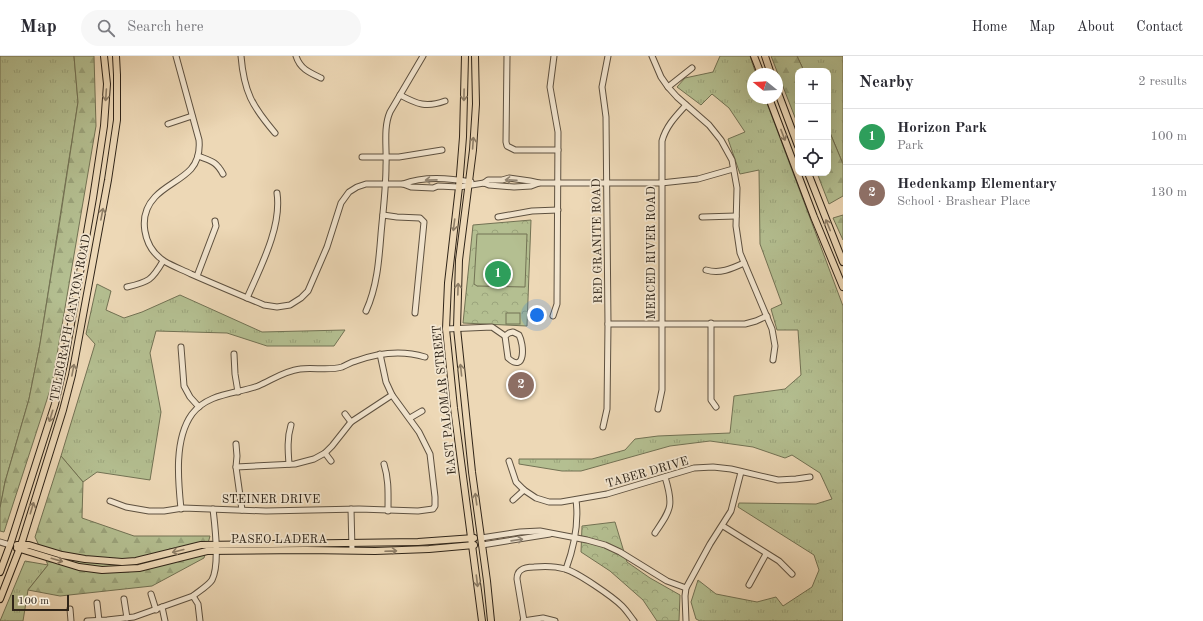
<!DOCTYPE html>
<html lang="en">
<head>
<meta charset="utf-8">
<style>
	:root { --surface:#fff; --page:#f7f7f7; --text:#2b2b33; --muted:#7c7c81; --line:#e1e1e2; --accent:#b45309 }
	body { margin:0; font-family:"Old Standard TT",serif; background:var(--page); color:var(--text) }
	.controls { position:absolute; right:12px; top:12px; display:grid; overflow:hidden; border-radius:8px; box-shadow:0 4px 16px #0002 }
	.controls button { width:36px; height:36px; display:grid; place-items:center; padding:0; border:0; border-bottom:1px solid var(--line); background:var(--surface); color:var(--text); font:20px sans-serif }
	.compass { position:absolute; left:747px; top:12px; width:36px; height:36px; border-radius:50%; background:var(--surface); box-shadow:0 4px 16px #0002; rotate:288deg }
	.scale { position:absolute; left:12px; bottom:10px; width:57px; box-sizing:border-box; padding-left:4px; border:2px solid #2f2418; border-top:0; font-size:11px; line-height:14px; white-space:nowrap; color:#2f2418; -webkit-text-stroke:3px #f3e6d0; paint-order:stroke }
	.you { position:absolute; left:537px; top:259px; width:14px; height:14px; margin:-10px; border:3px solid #fff; border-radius:50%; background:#1a73e8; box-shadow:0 0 0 6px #1a73e833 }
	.badge { display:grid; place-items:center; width:26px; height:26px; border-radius:50%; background:var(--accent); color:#fff; font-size:13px; font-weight:700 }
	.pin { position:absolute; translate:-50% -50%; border:2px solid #fff; box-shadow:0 1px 4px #0006 }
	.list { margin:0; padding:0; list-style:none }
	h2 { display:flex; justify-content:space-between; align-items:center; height:52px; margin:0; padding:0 16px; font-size:17px }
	h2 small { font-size:13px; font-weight:400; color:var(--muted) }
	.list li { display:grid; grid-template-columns:26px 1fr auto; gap:12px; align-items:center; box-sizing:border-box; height:56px; padding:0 16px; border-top:1px solid var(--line) }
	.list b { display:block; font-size:15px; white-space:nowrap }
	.list p { margin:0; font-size:13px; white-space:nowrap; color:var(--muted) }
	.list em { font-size:13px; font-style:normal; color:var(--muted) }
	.icon { flex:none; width:22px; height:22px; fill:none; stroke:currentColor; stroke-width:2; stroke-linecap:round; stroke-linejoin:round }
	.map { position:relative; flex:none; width:843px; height:565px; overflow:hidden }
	header { display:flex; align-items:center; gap:24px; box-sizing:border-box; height:56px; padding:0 20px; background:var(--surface); border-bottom:1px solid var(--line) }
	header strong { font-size:19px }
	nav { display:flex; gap:22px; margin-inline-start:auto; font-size:14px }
	.search { width:280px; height:36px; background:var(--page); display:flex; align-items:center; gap:10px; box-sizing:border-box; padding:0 14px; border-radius:22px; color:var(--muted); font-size:15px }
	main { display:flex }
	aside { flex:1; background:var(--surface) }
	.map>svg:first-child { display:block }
	.grass { fill:url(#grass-tufts); stroke:#727254 }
	.forest { fill:url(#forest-firs); stroke:#727254 }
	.park { fill:url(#park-crowns); stroke:#727254 }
	.pitch { fill:#b4bf91; stroke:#727254 }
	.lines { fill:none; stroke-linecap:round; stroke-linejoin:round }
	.minor-casing { stroke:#5e5140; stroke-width:7 }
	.major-casing { stroke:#2f2418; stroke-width:8 }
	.minor { stroke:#f3e6d0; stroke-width:5 }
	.major { stroke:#edd8b6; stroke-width:6 }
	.oneway { stroke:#8e7e67 }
	.oneway2 { stroke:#918574 }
	.labels { text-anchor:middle; stroke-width:3.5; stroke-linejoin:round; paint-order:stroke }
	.street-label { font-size:12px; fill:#2f2418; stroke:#f3e6d0 }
</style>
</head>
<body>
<header>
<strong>Map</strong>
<div class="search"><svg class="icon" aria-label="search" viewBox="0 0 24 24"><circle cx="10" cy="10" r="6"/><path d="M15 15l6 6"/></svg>Search here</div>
<nav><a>Home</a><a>Map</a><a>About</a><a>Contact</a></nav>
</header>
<main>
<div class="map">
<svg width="843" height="565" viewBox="0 0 843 565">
	<defs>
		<pattern id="grass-tufts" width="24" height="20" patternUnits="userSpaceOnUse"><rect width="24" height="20" fill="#b4bf91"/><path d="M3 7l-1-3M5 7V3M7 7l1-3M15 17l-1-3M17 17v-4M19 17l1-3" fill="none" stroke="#9ba47c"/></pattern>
		<pattern id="forest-firs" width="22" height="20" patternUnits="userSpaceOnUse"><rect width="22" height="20" fill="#b4bf91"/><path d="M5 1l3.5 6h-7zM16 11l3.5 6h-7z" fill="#9ba47c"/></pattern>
		<pattern id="park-crowns" width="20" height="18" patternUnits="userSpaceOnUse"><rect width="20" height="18" fill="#b4bf91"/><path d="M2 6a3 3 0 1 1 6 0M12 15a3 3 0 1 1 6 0" fill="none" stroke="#9ba47c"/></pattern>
	</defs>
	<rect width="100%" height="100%" fill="#edd8b6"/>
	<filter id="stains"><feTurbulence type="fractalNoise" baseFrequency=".005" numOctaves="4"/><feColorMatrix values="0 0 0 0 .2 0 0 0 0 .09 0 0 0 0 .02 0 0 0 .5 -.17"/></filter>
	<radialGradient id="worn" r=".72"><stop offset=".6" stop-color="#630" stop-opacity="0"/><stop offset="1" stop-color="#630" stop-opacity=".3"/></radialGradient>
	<!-- grass -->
	<g class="grass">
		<path d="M0 0H74L78 46 40 288 29 343 5 426 0 452Z"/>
		<path d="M720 0H750L756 18H753V42H765L843 250V565H700L696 563 691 546 698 524 716 538 757 546 776 541 783 550 812 531 819 514 814 499 738 451 739 447 816 448 832 443 820 417 792 399 785 402 753 391 710 385 670 390 581 415H562L519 408V403H592L625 394 635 383 658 380 730 377 734 340 785 333 801 319 798 274H777L771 253 782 248 760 188 759 114 740 118 728 83 745 76 729 52 712 38 701 49 677 31 685 22 713 16Z"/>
		<path d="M797 0H843V108L828 72V15H804Z"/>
		<path d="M97 228 111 235 106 254 124 262 142 256 180 239 262 276 345 274 334 290H267L227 277 156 275 150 297 161 356 150 424 97 416 83 426 61 400 95 288 86 278Z"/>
		<path d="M25 505 48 509 28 534 23 565H0Z"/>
	</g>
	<!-- forest -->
	<g class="forest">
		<path d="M74 0H94L96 70 52 328 4 476 0 475V452L5 426 29 343 40 288 60 164 78 46Z"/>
		<path d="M771 0H797L804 15H798V69Z"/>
		<path d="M828 72 843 108V140L829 148 817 117H828Z"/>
		<path d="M843 159V184L833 162Z"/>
		<path d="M61 400 83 426 82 462 134 480H210L204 502 152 530 60 540 28 534 48 509 35 481Z"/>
	</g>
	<!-- park -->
	<g class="park">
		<path d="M531 164 527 270 463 267 473 169Z"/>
		<path d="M615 466 627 506 650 522 680 539 679 565H657L643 544 610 515 581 496 582 470Z"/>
	</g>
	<!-- pitch -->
	<g class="pitch">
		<path d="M477 178H527L525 231 477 230 474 228Z"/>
		<rect x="506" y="257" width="14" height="11"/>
	</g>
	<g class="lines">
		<defs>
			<g id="minor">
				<path d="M176 0 199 84C200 95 198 105 191 113 181 124 165 130 155 141 137 160 143 191 164 205 172 210 183 214 191 218 216 229 240 239 264 249L277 251 290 249 301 242 308 235 327 191 341 147 349 136 357 131 366 128H403L411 131 433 132 438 130 459 131 484 127 489 129 514 131 531 130 539 127"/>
				<path d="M241 0C244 36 252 50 275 77"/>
				<path d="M296 0C300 13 310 17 321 22"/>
				<path d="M507 0 506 86 507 90 515 94H558"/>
				<path d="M652 0 661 21 668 31 677 41 709 69 721 84 732 104 737 132 736 170 740 197 772 273 775 290 773 304"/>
				<path d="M668 31 692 12"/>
				<path d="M400 39C417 48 426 52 445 45"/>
				<path d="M168 68 192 60"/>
				<path d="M198 100C211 105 216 105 223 118"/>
				<path d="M362 101H399L442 94"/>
				<path d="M484 127 488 124H502L509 122 530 125 539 127H661L698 123 733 113"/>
				<path d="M403 128C423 120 450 122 471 126"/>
				<path d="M383 159 397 161 420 162 424 166 415 257"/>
				<path d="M498 161 532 155 558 154"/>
				<path d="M702 161 736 160"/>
				<path d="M706 214C720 218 731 213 744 207"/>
				<path d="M197 220 216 170 215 165"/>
				<path d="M127 231C149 226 152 224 163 205"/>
				<path d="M247 242C260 212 282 171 277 137"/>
				<path d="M366 255C377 231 379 204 381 178 383 155 386 133 386 110 387 92 383 72 390 56L423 0"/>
				<path d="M553 260 557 248 558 76 550 31 554 0"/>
				<path d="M711 267V344L716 351"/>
				<path d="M608 268H745L756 265 767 260"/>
				<path d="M446 273 492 271 505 280"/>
				<path d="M513 276 519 279C524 288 526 318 508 302L505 280 509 277Z"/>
				<path d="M181 291 184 330 190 341 199 351"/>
				<path d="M234 298 235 318 238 336"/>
				<path d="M658 353 662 334V85C666 70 676 60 686 49"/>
				<path d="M345 358 351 366"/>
				<path d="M410 362 422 355"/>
				<path d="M603 371 607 353 608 268 606 61 602 31 608 0"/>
				<path d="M236 388 237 400 236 411 242 454"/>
				<path d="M325 397 331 405"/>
				<path d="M509 405 516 426 524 434 536 442 549 446H561L607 438 694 412 713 411 731 413 778 424 796 423 810 421"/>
				<path d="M289 408C288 395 287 382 291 369"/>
				<path d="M384 408C389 424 388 438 388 455"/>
				<path d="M236 411 295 408 314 403 325 397 332 390 351 366 392 339"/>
				<path d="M513 444 524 434"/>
				<path d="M110 445 126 451 149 455H164L183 452 266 455 359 453 418 455 433 453 435 450V441L430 398 419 376 392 339 386 326 380 298"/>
				<path d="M181 453C178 424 174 383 192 358 208 337 236 338 258 330 272 324 284 315 300 313 313 311 329 315 342 311 347 309 351 306 356 305 378 297 402 294 425 301"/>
				<path d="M351 453 352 494"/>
				<path d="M723 470 779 505 792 518"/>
				<path d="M655 477C671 453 674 450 665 421"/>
				<path d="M481 482 520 476 540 475 587 484 605 489 620 496 667 525 686 532"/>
				<path d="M0 486 10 489"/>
				<path d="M482 489 550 478"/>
				<path d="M566 513C574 491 579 467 576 444"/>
				<path d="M749 529 766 498"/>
				<path d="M151 538 156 554"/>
				<path d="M193 540 198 548 200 565"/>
				<path d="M124 543 127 562"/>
				<path d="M97 547 99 565"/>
				<path d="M162 551 165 565"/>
				<path d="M70 553 71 565"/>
				<path d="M87 565 107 564 134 561 193 540C199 535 208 530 212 524 220 509 215 470 213 453"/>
				<path d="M523 565 543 562 555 565"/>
				<path d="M524 565 517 523C517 513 525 511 534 511 544 510 555 510 565 513 577 516 613 541 622 550 627 555 630 560 634 565"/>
				<path d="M686 565 685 540 686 532 710 488 731 455 741 416"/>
			</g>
			<g id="major">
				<path d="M465 0 463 81 459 131 448 227 446 273 454 352 482 565"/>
				<path d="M475 0 476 48 473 94 459 204 457 272 472 416 487 525 491 565"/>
				<path d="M754 0 761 18"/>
				<path d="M765 0 771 18"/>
				<path d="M777 34 798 90"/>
				<path d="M769 42 814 161 843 231"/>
				<path d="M808 117 843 206"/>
				<path d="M17 489H29L62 499 85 503 122 506 136 505 201 489 418 486 474 482"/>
				<path d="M17 492 79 511 102 514 139 512 207 495 306 494 375 495 429 493 474 489"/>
				<path d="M0 516 10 489 55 348 64 308 93 142 104 70 107 28 104 0"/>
				<path d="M0 543 21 489 63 354 72 319 108 124 117 64V19L116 0"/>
			</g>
		</defs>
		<!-- minor casing -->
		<use href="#minor" class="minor-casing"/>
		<!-- major casing -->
		<use href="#major" class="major-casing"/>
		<!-- minor -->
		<use href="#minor" class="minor"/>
		<!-- major -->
		<use href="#major" class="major"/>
	</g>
	<!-- one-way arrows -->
	<defs><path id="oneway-shaft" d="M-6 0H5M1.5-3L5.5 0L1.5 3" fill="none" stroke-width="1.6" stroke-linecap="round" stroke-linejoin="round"/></defs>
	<g class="oneway">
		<use href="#oneway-shaft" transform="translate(106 39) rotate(94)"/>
		<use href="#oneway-shaft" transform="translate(464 39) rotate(91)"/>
		<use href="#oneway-shaft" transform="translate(783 79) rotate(69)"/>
		<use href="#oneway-shaft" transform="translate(473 87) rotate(-86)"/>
		<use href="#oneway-shaft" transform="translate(102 158) rotate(-79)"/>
		<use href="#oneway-shaft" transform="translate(454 169) rotate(97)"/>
		<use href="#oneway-shaft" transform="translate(828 169) rotate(-112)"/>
		<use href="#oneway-shaft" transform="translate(458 233) rotate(-88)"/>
		<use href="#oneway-shaft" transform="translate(73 314) rotate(-79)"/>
		<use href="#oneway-shaft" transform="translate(461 314) rotate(-96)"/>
		<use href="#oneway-shaft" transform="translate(51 360) rotate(107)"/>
		<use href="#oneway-shaft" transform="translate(476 443) rotate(-98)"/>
		<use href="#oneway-shaft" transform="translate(32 452) rotate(-73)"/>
		<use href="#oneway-shaft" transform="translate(178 495) rotate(166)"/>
		<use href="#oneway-shaft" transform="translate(391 495) rotate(-2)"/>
		<use href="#oneway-shaft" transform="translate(57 504) rotate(16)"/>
		<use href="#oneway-shaft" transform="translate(477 525) rotate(83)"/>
	</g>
	<g class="oneway2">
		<use href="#oneway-shaft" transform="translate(431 124) rotate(179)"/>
		<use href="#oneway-shaft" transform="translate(511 124) rotate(-178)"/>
		<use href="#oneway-shaft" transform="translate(517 484) rotate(-8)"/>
	</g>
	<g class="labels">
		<!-- street labels -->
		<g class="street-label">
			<text transform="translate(597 185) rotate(-91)" y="4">RED GRANITE ROAD</text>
			<text transform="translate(651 197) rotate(-90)" y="4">MERCED RIVER ROAD</text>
			<text transform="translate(70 262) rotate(-79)" y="4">TELEGRAPH CANYON ROAD</text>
			<text transform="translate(444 344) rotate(-96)" y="4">EAST PALOMAR STREET</text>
			<text transform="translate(647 416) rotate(-16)" y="4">TABER DRIVE</text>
			<text x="271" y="447">STEINER DRIVE</text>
			<text x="279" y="487">PASEO LADERA</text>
		</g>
	</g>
	<rect width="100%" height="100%" filter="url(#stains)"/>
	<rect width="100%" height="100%" fill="url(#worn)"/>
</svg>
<div class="controls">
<button>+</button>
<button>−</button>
<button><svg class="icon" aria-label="locate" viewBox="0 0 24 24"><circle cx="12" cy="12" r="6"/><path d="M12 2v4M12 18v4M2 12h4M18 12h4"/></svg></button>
</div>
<svg class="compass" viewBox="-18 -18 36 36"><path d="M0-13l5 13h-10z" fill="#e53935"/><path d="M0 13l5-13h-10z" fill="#7c7c81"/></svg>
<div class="scale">100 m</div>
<div class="you"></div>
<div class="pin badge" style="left:498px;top:218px;background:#2e9e5b">1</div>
<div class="pin badge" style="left:521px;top:329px;background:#8d6e63">2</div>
</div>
<aside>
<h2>Nearby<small>2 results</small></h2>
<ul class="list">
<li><span class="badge" style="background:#2e9e5b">1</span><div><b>Horizon Park</b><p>Park</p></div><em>100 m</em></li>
<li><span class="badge" style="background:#8d6e63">2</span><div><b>Hedenkamp Elementary</b><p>School · Brashear Place</p></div><em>130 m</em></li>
</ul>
</aside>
</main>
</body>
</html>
